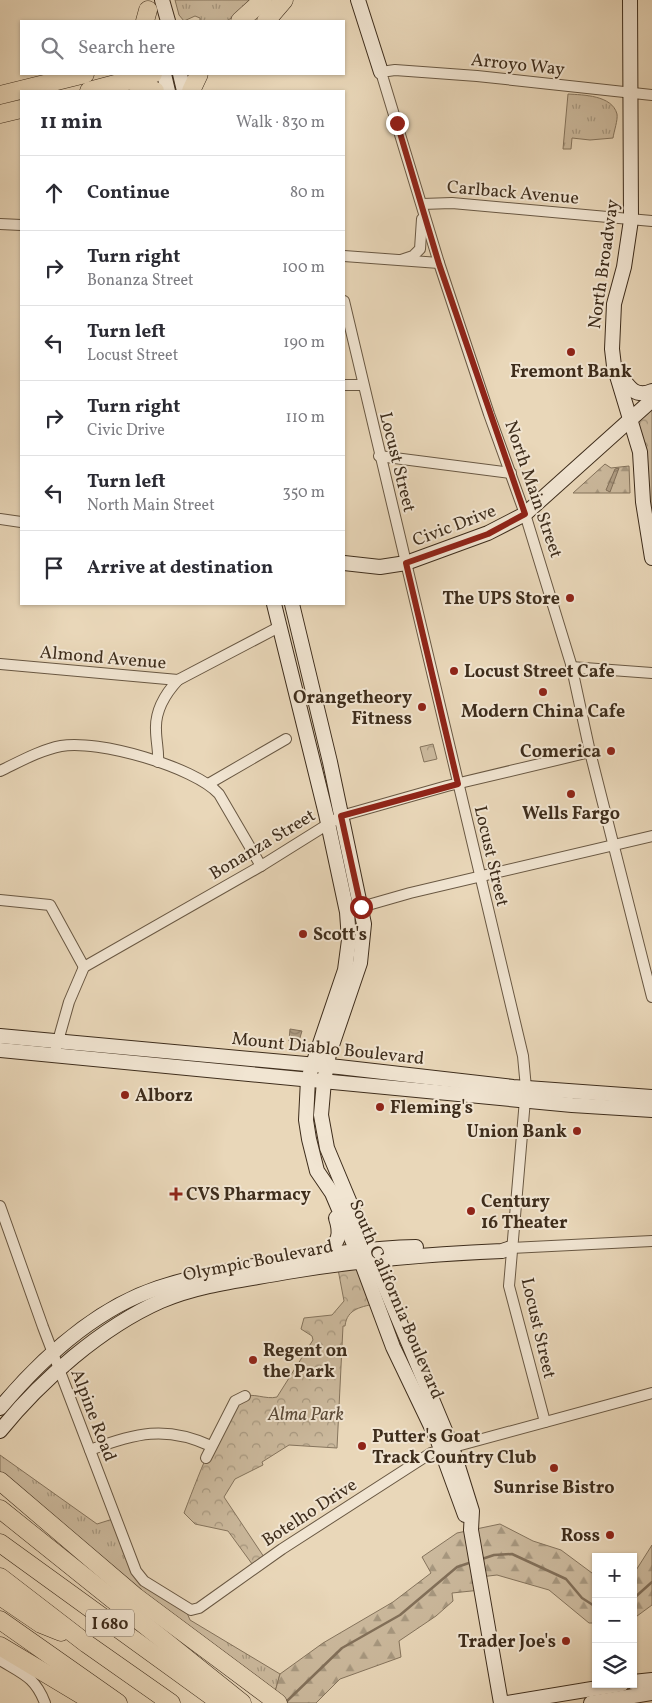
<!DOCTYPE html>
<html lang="en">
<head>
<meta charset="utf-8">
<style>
	:root { --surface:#fff; --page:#f7f7f7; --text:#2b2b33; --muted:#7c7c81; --line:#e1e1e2 }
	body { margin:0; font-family:Vollkorn,serif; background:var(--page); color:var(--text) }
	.controls { position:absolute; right:15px; bottom:15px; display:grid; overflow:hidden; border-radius:0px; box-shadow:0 1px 4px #0004 }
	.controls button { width:45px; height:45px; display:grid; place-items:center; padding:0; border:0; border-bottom:1px solid var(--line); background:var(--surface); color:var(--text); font:25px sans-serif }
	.stop { position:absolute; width:15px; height:15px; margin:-11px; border:4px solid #8f2418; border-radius:50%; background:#fff }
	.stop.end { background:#8f2418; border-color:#fff; box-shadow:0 1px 5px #0008 }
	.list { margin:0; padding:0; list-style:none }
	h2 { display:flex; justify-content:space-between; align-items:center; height:65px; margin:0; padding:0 20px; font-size:21px }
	h2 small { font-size:16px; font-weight:400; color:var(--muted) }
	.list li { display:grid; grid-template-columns:32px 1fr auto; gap:15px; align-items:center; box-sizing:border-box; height:75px; padding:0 20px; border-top:1px solid var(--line) }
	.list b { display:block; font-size:19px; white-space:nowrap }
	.list p { margin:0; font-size:16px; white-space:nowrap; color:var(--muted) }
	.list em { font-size:16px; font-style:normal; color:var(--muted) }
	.icon { flex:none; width:28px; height:28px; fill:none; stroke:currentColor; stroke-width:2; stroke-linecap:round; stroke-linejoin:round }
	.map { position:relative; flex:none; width:652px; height:1703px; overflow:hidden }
	.search { position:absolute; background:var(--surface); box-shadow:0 1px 4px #0004; left:20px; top:20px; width:325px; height:55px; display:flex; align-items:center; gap:12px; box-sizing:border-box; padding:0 18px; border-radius:0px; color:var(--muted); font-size:19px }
	.panel { position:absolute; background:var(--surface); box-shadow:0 1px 4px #0004; left:20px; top:90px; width:325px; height:515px; border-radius:0px }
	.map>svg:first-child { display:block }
	.grass { fill:url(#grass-tufts); stroke:#85745d }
	.forest { fill:url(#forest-firs); stroke:#85745d }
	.park { fill:url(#park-crowns); stroke:#85745d }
	.water { fill:url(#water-waves); stroke:#82705a }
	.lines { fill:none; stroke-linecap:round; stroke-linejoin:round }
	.stream { stroke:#82705a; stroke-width:2.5 }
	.street-casing { stroke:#695843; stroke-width:12 }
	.secondary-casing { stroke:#3e2d1c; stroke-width:16 }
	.highway-casing { stroke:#3e2d1c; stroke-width:19 }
	.street { stroke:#f1e5d2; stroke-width:10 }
	.secondary { stroke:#f1e5d2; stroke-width:14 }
	.highway { stroke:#e9d7b9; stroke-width:18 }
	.route { stroke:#8f2418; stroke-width:6 }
	.poi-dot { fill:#8f2418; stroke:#f1e5d2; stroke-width:2 }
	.labels { text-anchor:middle; stroke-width:4; stroke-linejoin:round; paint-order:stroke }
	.shield { fill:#f1e5d2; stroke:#746453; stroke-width:1 }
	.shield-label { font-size:16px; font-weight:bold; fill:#3e2d1c }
	.street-label { font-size:18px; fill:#3e2d1c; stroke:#f1e5d2 }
	.poi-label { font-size:18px; font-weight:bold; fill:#3e2d1c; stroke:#f1e5d2; text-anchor:start }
	.park-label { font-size:18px; font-style:italic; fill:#5a4936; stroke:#f1e5d2 }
</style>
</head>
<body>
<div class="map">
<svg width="652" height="1703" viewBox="0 0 652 1703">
	<defs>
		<pattern id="grass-tufts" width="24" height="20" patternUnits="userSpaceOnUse" patternTransform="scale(1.25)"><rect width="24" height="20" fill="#ccba9e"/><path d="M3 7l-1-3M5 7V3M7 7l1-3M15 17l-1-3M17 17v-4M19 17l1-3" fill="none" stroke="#a79880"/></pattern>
		<pattern id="forest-firs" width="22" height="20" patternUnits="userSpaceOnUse" patternTransform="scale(1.25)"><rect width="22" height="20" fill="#ccba9e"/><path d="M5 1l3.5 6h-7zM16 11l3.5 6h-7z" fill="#a79880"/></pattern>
		<pattern id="park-crowns" width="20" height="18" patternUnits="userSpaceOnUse" patternTransform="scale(1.25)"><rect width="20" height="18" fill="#ccba9e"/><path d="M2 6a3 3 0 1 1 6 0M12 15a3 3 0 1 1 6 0" fill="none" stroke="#a79880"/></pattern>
		<pattern id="water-waves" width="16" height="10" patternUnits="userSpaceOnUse" patternTransform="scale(1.25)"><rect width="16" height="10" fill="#af9d84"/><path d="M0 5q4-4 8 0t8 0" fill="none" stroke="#90806b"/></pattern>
	</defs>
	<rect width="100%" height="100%" fill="#e9d7b9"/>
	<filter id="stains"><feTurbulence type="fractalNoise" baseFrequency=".004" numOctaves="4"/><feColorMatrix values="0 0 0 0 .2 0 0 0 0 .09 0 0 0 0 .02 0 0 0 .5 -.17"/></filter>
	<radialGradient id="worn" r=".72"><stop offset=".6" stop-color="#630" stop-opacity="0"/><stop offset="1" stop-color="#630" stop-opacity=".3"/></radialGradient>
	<!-- grass -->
	<g class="grass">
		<path d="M175 0H253L254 1 227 21H200V18L195 16 184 21 179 15Z"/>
		<path d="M568 94C583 95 612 95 617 114 618 120 614 131 613 138L590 140 572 138 571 149H563Z"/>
		<path d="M0 1455 97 1524 116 1518 136 1571 185 1608 190 1620 280 1674 273 1699 0 1481Z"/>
	</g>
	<!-- forest -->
	<g class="forest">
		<path d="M605 464 611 468 629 466 630 493H573Z"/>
		<path d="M500 1524 533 1541 561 1550 596 1576V1623H589L549 1590 497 1575 480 1577 481 1590 452 1593 453 1601 436 1616 399 1641 401 1657 340 1679 316 1703H278L273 1699 280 1674 323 1643 393 1602 431 1573 422 1557 457 1533Z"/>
		<path d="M652 1545V1605L633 1619V1575Z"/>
	</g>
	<!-- park -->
	<g class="park">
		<path d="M652 400V536L631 420Z"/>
		<path d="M433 744 437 759 424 762 420 747Z"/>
		<path d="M361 1261 378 1303C362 1307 347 1308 345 1326H343L337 1448 289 1445 262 1462 263 1465 235 1479 224 1497 266 1560 255 1568 228 1531 195 1524 184 1513C193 1490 223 1407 243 1397 252 1392 266 1400 277 1397L313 1340 312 1336 301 1329 304 1318 332 1315 344 1301 337 1264Z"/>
	</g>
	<!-- water -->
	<g class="water">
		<path d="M619 468 610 492 606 490 615 469Z"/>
		<path d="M290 1029 302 1031 299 1041H289Z"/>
	</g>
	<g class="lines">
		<!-- stream -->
		<g class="stream">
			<path d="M482 1559 494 1555 512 1554 566 1579 582 1598 596 1607"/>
			<path d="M633 1599 652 1582"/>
			<path d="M285 1703 342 1648 400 1615 457 1567 472 1562"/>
		</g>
		<defs>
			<g id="street">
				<path d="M652 95 477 76 395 70 381 72 439 263 489 414 525 514 571 664 590 752 652 997"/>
				<path d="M422 204 452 203 652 221"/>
				<path d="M0 224 21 225"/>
				<path d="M344 256 439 263"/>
				<path d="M401 260 413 256 420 249 422 219"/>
				<path d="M344 301 523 1056 526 1088 509 1286 545 1422"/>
				<path d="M344 385H363"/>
				<path d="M379 456 511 473"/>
				<path d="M0 519 21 522"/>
				<path d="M0 664 178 680 279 627"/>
				<path d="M571 667 652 673"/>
				<path d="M158 762C159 752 156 741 156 730 155 711 165 694 178 680"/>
				<path d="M0 771C19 762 40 750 61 746 97 739 195 767 219 794L261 866"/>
				<path d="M210 783 286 739"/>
				<path d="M0 900 50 905 84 967"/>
				<path d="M361 907 410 893 652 836"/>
				<path d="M56 1048 69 1002 84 967 261 866 341 816 447 786 590 752"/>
				<path d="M0 1206 43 1327 136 1571 144 1581 191 1610 199 1608 282 1549 431 1453 652 1393"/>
				<path d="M511 1248 652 1241"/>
				<path d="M90 1450C135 1433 166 1425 211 1446"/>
				<path d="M206 1458 235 1401 245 1396"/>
				<path d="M0 1660C23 1674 35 1677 45 1703"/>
			</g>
			<g id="secondary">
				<path d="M162 0 168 21"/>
				<path d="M358 0 381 72"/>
				<path d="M630 0 631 220 624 267 614 304 612 349 614 366 640 452 643 502 652 558"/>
				<path d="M164 74 168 91"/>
				<path d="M180 74 184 91"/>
				<path d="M621 376C629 388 636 398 652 391"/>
				<path d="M344 563 380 567 406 563 488 533 525 514 652 400"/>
				<path d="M274 604 326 814 347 912 349 940 345 970 308 1079 306 1120 309 1139 317 1171 332 1193 361 1261 393 1347 438 1441 465 1515"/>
				<path d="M292 604 330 762 364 924 360 963 329 1054 324 1081 321 1115 327 1148 452 1447 472 1511 471 1530 501 1703"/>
				<path d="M0 1036 339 1067 513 1087 652 1097"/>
				<path d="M0 1050 572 1105 652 1110"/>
				<path d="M325 1255C338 1242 342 1236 336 1218"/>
				<path d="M0 1408C42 1358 95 1309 158 1288 197 1275 236 1269 277 1262 323 1255 369 1248 416 1247"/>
				<path d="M0 1431C40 1381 102 1327 161 1301 201 1284 244 1280 287 1272 358 1260 430 1254 502 1251L511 1248"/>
				<path d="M633 1682 652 1680"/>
				<path d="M507 1703 622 1684"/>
				<path d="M591 1703 652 1693"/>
			</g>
			<g id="highway">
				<path d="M145 21 148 10"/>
				<path d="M240 21 263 0"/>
				<path d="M266 21 284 0"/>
				<path d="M130 80 155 91"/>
				<path d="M89 91 153 74"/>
				<path d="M191 91 199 74"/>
				<path d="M0 95 85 74"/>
				<path d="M0 114 21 109"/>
				<path d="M0 1481 136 1597 278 1703"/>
				<path d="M0 1509 242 1703"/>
				<path d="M0 1543 221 1703"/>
				<path d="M0 1577 87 1644 171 1703"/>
				<path d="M0 1596 41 1624 61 1632"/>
				<path d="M0 1620 118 1703"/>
				<path d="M0 1646 95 1703"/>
			</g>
		</defs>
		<!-- street casing -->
		<use href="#street" class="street-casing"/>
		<!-- secondary casing -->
		<use href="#secondary" class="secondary-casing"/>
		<!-- highway casing -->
		<use href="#highway" class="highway-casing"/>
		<!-- street -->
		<use href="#street" class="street"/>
		<!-- secondary -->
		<use href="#secondary" class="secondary"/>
		<!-- highway -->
		<use href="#highway" class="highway"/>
	</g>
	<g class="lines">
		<!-- route -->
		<path class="route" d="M361 907 341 816 458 784 406 563 488 534 525 514 439 264 397 123"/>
	</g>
	<!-- markers -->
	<g class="poi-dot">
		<circle cx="571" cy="352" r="5"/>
		<circle cx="570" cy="598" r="5"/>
		<circle cx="454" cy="671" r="5"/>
		<circle cx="543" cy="692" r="5"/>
		<circle cx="422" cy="707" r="5"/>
		<circle cx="611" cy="751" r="5"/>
		<circle cx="571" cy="794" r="5"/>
		<circle cx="303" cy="934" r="5"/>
		<circle cx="125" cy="1095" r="5"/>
		<circle cx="380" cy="1107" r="5"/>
		<circle cx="577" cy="1131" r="5"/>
		<path d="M173.5 1186.5h5v5h5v5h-5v5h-5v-5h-5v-5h5z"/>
		<circle cx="471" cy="1211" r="5"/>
		<circle cx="253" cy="1360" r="5"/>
		<circle cx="362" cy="1446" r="5"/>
		<circle cx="554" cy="1468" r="5"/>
		<circle cx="610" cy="1535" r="5"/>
		<circle cx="566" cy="1641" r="5"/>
	</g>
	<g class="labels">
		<!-- shield labels -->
		<rect class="shield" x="86" y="1609.5" width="48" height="27" rx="4"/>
		<g class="shield-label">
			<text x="110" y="1629">I 680</text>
		</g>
		<!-- street labels -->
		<g class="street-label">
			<text transform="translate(518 64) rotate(6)" y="6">Arroyo Way</text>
			<text transform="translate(513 192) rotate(5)" y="6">Carlback Avenue</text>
			<text transform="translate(603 264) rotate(-82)" y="6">North Broadway</text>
			<text transform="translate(398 462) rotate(76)" y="6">Locust Street</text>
			<text transform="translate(534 489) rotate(71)" y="6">North Main Street</text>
			<text transform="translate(454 525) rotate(-21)" y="6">Civic Drive</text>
			<text transform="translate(103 657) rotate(5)" y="6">Almond Avenue</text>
			<text transform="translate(262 844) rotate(-31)" y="6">Bonanza Street</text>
			<text transform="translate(492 856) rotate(77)" y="6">Locust Street</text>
			<text transform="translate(328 1048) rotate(6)" y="6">Mount Diablo Boulevard</text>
			<text transform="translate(258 1260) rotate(-11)" y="6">Olympic Boulevard</text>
			<text transform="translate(397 1299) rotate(67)" y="6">South California Boulevard</text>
			<text transform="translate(539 1328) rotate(77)" y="6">Locust Street</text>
			<text transform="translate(94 1415) rotate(69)" y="6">Alpine Road</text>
			<text transform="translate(309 1512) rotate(-33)" y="6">Botelho Drive</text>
		</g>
		<!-- poi labels -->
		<g class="poi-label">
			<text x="571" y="377" text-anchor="middle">Fremont Bank</text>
			<text x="560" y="604" text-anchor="end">The UPS Store</text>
			<text x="464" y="677">Locust Street Cafe</text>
			<text x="412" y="703" text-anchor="end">Orangetheory<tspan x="412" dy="21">Fitness</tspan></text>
			<text x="543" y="717" text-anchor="middle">Modern China Cafe</text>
			<text x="601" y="757" text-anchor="end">Comerica</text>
			<text x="571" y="819" text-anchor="middle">Wells Fargo</text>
			<text x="313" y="940">Scott's</text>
			<text x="135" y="1101">Alborz</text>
			<text x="390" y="1113">Fleming's</text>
			<text x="567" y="1137" text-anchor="end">Union Bank</text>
			<text x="186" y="1200">CVS Pharmacy</text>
			<text x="481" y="1207">Century<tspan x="481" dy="21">16 Theater</tspan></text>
			<text x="263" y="1356">Regent on<tspan x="263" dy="21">the Park</tspan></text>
			<text x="372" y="1442">Putter's Goat<tspan x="372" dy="21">Track Country Club</tspan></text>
			<text x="554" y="1493" text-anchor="middle">Sunrise Bistro</text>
			<text x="600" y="1541" text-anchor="end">Ross</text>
			<text x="556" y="1647" text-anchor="end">Trader Joe's</text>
		</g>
		<!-- park labels -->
		<g class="park-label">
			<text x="306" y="1420">Alma Park</text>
		</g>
	</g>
	<rect width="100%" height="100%" filter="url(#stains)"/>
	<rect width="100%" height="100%" fill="url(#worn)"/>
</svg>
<div class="controls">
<button>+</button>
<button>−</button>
<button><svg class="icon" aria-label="layers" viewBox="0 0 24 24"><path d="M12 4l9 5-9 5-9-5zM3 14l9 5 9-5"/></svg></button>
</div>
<div class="stop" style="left:361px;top:907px"></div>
<div class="stop end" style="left:397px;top:123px"></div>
<div class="search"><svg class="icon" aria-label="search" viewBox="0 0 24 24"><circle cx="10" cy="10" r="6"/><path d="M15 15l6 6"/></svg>Search here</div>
<section class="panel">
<h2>11 min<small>Walk · 830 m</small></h2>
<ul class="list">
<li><svg class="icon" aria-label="ahead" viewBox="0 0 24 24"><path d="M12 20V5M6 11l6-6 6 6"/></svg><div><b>Continue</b></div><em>80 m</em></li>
<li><svg class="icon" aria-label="right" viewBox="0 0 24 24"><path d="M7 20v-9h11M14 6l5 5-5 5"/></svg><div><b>Turn right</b><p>Bonanza Street</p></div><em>100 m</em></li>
<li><svg class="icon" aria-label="left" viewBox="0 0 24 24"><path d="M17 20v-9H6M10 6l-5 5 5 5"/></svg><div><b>Turn left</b><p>Locust Street</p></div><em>190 m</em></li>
<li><svg class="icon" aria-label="right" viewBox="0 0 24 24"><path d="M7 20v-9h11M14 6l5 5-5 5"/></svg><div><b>Turn right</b><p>Civic Drive</p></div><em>110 m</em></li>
<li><svg class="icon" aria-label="left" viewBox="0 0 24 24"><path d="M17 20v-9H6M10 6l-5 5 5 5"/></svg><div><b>Turn left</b><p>North Main Street</p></div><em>350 m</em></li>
<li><svg class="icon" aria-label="arrive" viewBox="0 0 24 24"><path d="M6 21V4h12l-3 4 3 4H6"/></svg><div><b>Arrive at destination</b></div></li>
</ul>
</section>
</div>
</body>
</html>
